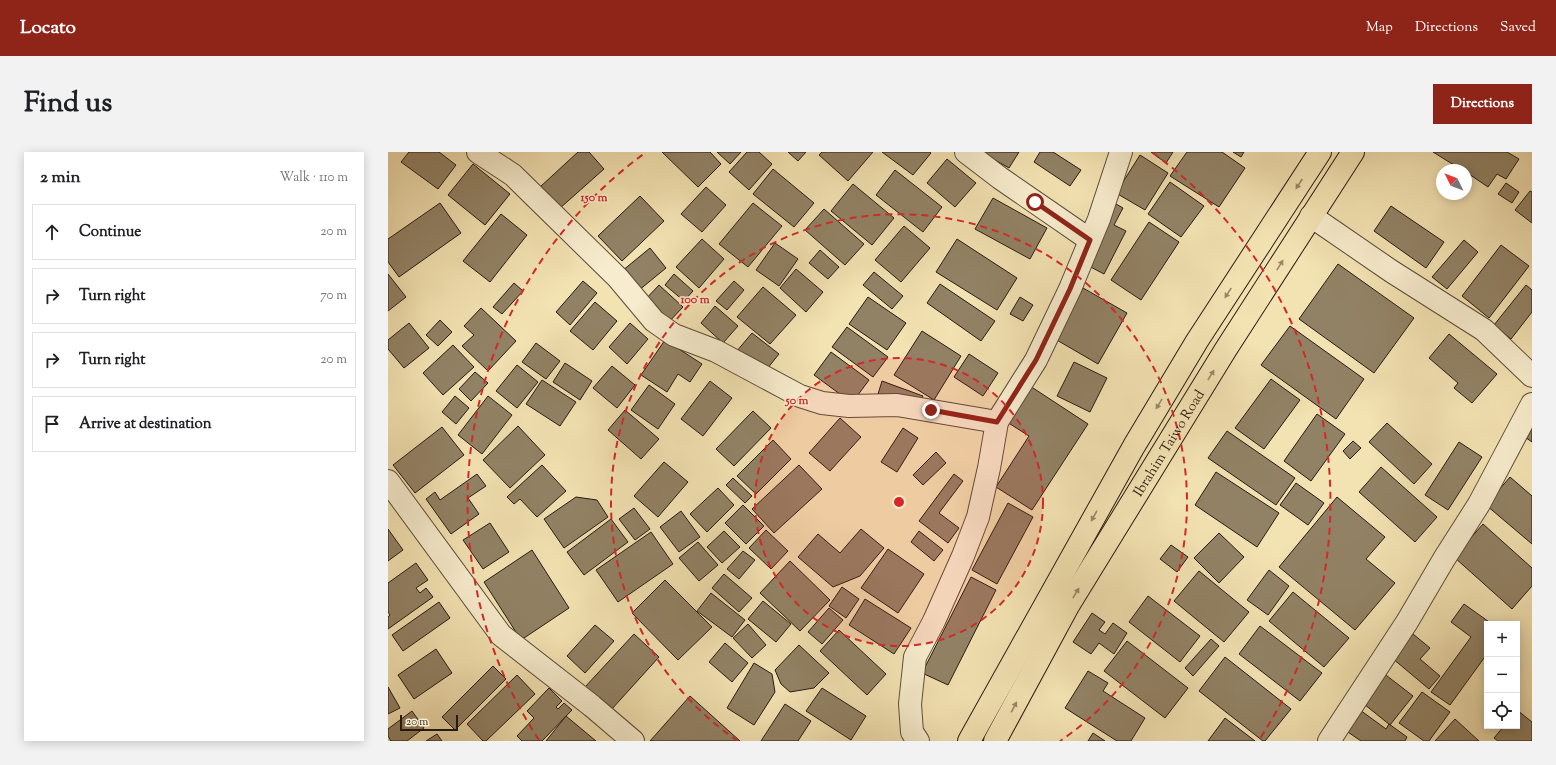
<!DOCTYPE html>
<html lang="en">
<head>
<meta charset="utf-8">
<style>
	:root { --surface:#fff; --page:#f2f2f2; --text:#202124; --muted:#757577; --line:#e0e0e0; --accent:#8f2418 }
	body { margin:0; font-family:"Sorts Mill Goudy",serif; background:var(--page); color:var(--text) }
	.controls { position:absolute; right:12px; bottom:12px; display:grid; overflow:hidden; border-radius:0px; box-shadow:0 2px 10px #0003 }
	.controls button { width:36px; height:36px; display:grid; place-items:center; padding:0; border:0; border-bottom:1px solid var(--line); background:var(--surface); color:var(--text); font:20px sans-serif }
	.compass { position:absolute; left:1048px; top:12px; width:36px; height:36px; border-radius:50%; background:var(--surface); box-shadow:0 2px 10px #0003; rotate:312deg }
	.scale { position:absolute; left:12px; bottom:10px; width:58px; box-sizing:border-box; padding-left:4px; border:2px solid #281b11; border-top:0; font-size:11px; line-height:14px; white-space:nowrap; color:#281b11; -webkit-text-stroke:3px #f7eccd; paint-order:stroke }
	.stop { position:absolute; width:12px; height:12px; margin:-9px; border:3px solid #8f2418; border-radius:50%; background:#fff }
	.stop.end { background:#8f2418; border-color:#fff; box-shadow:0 1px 4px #0008 }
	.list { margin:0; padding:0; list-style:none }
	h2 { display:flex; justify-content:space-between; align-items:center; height:52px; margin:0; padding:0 16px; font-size:17px }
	h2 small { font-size:13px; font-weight:400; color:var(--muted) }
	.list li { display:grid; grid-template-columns:26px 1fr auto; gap:12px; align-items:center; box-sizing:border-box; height:56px; margin:0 8px 8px; padding:0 8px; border:1px solid var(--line); border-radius:0px }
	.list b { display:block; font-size:15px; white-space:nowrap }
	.list em { font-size:13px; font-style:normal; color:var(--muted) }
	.icon { flex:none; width:22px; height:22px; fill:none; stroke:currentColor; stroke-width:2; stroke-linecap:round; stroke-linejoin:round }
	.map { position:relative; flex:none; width:1144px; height:589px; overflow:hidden; border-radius:0px }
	header { display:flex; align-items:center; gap:24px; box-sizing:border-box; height:56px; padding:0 20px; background:var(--accent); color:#fff }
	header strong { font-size:19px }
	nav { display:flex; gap:22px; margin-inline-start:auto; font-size:14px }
	.intro { display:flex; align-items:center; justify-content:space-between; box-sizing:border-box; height:96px; padding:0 24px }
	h1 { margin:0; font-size:28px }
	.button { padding:10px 18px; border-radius:0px; background:var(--accent); color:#fff; font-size:14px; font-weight:700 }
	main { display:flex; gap:24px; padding:0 24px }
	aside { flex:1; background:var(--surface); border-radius:0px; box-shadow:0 2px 10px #0003 }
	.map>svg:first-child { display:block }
	.building { fill:#928265; stroke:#281b11 }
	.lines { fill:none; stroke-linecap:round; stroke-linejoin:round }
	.minor-casing { stroke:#5b4d39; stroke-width:24 }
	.major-casing { stroke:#281b11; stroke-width:24 }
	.minor { stroke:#f7eccd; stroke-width:22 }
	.major { stroke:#f3e2b2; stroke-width:22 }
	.oneway { fill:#98886a }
	.route { stroke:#8f2418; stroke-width:5 }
	.ring { fill:none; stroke:#d62828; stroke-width:2; stroke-dasharray:7 5 }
	.labels { text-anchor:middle; stroke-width:3; stroke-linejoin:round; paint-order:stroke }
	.street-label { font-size:14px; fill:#281b11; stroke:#f7eccd }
	.centre { fill:#d62828; stroke:#f7eccd; stroke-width:2 }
	.ring-label { font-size:12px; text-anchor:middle; font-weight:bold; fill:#d62828; stroke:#f7eccd; stroke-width:3; stroke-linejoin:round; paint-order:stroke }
</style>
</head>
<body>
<header>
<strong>Locato</strong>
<nav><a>Map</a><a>Directions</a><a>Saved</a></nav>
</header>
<div class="intro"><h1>Find us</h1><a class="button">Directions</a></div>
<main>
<aside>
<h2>2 min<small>Walk · 110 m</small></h2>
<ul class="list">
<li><svg class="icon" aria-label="ahead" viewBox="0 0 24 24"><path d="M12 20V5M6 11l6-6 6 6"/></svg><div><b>Continue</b></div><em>20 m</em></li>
<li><svg class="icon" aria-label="right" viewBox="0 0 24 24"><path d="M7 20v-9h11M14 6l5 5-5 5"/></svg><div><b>Turn right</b></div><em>70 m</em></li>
<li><svg class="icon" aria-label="right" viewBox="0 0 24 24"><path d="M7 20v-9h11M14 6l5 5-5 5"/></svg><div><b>Turn right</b></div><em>20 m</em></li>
<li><svg class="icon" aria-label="arrive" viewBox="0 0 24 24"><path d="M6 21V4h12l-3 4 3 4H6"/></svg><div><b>Arrive at destination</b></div></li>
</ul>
</aside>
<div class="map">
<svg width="1144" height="589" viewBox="0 0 1144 589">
	<rect width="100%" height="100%" fill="#f3e2b2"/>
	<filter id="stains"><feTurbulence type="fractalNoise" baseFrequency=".005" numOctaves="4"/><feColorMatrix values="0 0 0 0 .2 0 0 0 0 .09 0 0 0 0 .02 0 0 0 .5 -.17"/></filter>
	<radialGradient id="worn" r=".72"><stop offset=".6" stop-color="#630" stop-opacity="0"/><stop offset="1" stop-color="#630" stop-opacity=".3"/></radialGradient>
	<!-- building -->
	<g class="building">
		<path d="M21 0H51L68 13 50 37 13 10Z"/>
		<path d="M190 0H201L216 17 171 57 152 35Z"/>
		<path d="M274 0H322L333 12 310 35Z"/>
		<path d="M329 0H353L342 12Z"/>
		<path d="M359 0H371L384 12 361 38 341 20Z"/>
		<path d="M400 0H418L410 9Z"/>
		<path d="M434 0H485L460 29 431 3Z"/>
		<path d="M494 0H542L543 1 525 23Z"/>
		<path d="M593 0H631L621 16Z"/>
		<path d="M652 0H665L693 18 682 34 646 10Z"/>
		<path d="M763 0H785L778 11Z"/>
		<path d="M799 0H834L857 16 831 55 782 24Z"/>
		<path d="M845 0H856L853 5Z"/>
		<path d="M1045 0H1119L1131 7 1118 27 1109 22 1100 35 1078 20V18H1074Z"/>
		<path d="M752 3 780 21 757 58 728 41Z"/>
		<path d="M559 7 588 31 567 55 539 31Z"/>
		<path d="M85 12 122 42 97 73 60 43Z"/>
		<path d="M385 17 426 51 406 75 365 42Z"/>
		<path d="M507 18 554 55 535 80 488 43Z"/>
		<path d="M782 30 816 54 793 85 760 62Z"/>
		<path d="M1118 31 1131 40 1124 51 1110 42Z"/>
		<path d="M465 32 506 66 484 93 443 59Z"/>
		<path d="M318 35 338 53 314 80 293 62Z"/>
		<path d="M1142 39 1144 40V71L1127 58Z"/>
		<path d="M252 44 276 69 234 109 210 84Z"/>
		<path d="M605 46 659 76 642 107 587 77Z"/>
		<path d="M52 51 73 81 11 125 0 110V87Z"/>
		<path d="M365 51 394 74 360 115 331 92Z"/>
		<path d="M728 52 735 56 726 73 738 79 716 122 697 112Z"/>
		<path d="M1003 54 1056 90 1038 116 986 79Z"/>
		<path d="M436 57 476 92 457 113 417 78Z"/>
		<path d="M113 62 139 83 102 130 75 109Z"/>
		<path d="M761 70 791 90 753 148 723 128Z"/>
		<path d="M516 74 542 96 513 130 487 108Z"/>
		<path d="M314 87 336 107 311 136 288 115Z"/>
		<path d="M569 87 629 126 609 158 548 120Z"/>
		<path d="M1076 88 1090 100 1059 137 1044 125Z"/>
		<path d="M387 91 410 107 391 134 368 118Z"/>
		<path d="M1113 93 1141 114 1101 166 1074 144Z"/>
		<path d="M262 96 278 116 250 139 234 119Z"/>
		<path d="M432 98 451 115 440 127 421 111Z"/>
		<path d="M950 112 1026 166 986 221 911 167Z"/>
		<path d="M408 117 435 140 418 160 392 136Z"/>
		<path d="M486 120 515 144 504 157 475 133Z"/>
		<path d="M0 122 18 145 0 159Z"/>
		<path d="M286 122 305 139 296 149 277 133Z"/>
		<path d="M195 129 209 141 182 173 168 160Z"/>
		<path d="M346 129 356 138 339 158 328 149Z"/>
		<path d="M126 131 135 139 114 162 105 155Z"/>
		<path d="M552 132 607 169 593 189 539 151Z"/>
		<path d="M271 133 295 155 279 172 255 150Z"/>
		<path d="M1138 133 1144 138V160L1123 187 1106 173Z"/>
		<path d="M375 135 408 163 382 192 349 165Z"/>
		<path d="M695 136 739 161 710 212 667 187Z"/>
		<path d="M480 145 518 171 499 198 461 172Z"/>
		<path d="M632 145 645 153 635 169 622 162Z"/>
		<path d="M207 150 229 169 205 198 182 179Z"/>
		<path d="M327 154 350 174 335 191 313 171Z"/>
		<path d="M93 156 128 189 100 219 74 194 86 183 76 174Z"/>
		<path d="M52 168 64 180 50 194 38 183Z"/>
		<path d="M21 171 41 196 16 216 0 197V188Z"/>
		<path d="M242 171 260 187 239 212 221 195Z"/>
		<path d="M902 174 976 227 948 267 873 213Z"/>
		<path d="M459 175 500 205 485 225 444 195Z"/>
		<path d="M534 179 573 204 546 248 506 223Z"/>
		<path d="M364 181 391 202 375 222 348 200Z"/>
		<path d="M1061 182 1109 222 1084 251 1066 236 1070 231 1041 206Z"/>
		<path d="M277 188 314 212 302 230 290 222 279 240 253 223Z"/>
		<path d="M148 191 172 209 158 227 134 210Z"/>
		<path d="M65 193 86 215 55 243 35 221Z"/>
		<path d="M443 200 481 228 464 251 426 223Z"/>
		<path d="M581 202 610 221 595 244 566 225Z"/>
		<path d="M686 210 719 226 702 260 669 244Z"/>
		<path d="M177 211 204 229 192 248 165 230Z"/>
		<path d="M129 213 150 230 129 256 108 239Z"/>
		<path d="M224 214 247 233 229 256 205 236Z"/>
		<path d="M87 220 100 231 83 249 71 237Z"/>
		<path d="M883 227 912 248 876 297 847 276Z"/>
		<path d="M154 228 188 250 172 274 138 252Z"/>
		<path d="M322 229 344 246 315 284 293 267Z"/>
		<path d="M494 229 535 244 530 256 490 242Z"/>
		<path d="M261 233 287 252 270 277 243 258Z"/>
		<path d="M642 234 700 272 644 358 608 335 641 284 619 270Z"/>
		<path d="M67 244 81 256 68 272 54 260Z"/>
		<path d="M100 244 124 263 94 302 70 283Z"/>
		<path d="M237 258 271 287 253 307 220 278Z"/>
		<path d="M365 259 383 276 346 314 328 297Z"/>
		<path d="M929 262 957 282 923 329 896 309Z"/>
		<path d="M452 266 473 285 442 319 421 301Z"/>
		<path d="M1144 270V290L1134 283Z"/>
		<path d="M999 271 1044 312 1026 332 981 290Z"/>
		<path d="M130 274 157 303 122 336 95 308Z"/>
		<path d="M54 275 76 303 27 341 5 313Z"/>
		<path d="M515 276 530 286 509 320 493 310Z"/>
		<path d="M839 279 907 326 888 353 820 306Z"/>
		<path d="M385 288 403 307 368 342 349 324Z"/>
		<path d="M965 289 973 296 962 307 955 299Z"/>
		<path d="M1071 290 1094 305 1060 358 1037 343Z"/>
		<path d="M548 300 558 311 535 333 525 323Z"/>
		<path d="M276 310 300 330 270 365 246 344Z"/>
		<path d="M154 313 178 339 149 365 132 347 126 352 119 345Z"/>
		<path d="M411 313 434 337 386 381 364 357Z"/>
		<path d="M993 315 1049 365 1027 390 971 340Z"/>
		<path d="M828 320 891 361 869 395 807 353Z"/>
		<path d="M89 322 98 334 80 346 91 362 63 382 38 347 47 340 52 348Z"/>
		<path d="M566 322 575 329 551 361 571 376 560 391 531 369Z"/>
		<path d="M1122 325 1144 344V392L1098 353Z"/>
		<path d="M345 326 364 344 357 351 338 333Z"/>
		<path d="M908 331 936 351 920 373 892 353Z"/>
		<path d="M330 336 346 353 319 380 302 362Z"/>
		<path d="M188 345 209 348 220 365 176 396 156 367Z"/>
		<path d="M949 345 997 385 978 407 1007 431 967 478 891 415Z"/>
		<path d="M620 351 645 365 609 432 584 418Z"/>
		<path d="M355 353 376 374 358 392 337 371Z"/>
		<path d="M246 356 262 377 247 388 231 367Z"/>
		<path d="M293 359 312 385 291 400 272 375Z"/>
		<path d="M223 367 240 390 196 423 179 400Z"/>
		<path d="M102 371 121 400 95 417 75 388Z"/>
		<path d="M1095 372 1144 416V434L1124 457 1066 405Z"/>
		<path d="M0 377 15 398 0 409Z"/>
		<path d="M473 377 496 396 472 424 445 435 410 405 430 382 452 401Z"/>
		<path d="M378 378 400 399 383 417 361 396Z"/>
		<path d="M336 379 352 395 334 411 319 395Z"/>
		<path d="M531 379 555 398 546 409 523 390Z"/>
		<path d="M263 380 285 412 230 450 208 418Z"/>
		<path d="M831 381 856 405 831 431 806 406Z"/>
		<path d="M310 390 330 413 311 429 291 406Z"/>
		<path d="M783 393 800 405 789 420 772 407Z"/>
		<path d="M500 397 536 422 510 461 473 436Z"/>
		<path d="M144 398 181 456 133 488 96 430Z"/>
		<path d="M355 399 367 408 351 427 339 417Z"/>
		<path d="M402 409 442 448 412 479 372 441Z"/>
		<path d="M28 411 40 428 28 436 32 441 38 436 45 445 0 477V465L2 463 0 460V431Z"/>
		<path d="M881 418 901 434 880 463 859 448Z"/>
		<path d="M811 419 861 460 836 490 786 449Z"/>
		<path d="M336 422 364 446 351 460 324 436Z"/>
		<path d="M583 425 608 438 560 533 534 521Z"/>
		<path d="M277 428 324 475 290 508 244 461Z"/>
		<path d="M454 435 471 447 458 466 441 454Z"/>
		<path d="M905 440 961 486 936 515 881 469Z"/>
		<path d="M323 441 357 468 344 485 309 459Z"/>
		<path d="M760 444 812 484 792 510 741 470Z"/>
		<path d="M477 447 523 476 506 502 461 473Z"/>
		<path d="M375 449 403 472 388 490 360 467Z"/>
		<path d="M51 450 62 466 15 499 4 483Z"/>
		<path d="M1076 452 1104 472H1099V502L1062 553 1043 540 1083 485 1063 470Z"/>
		<path d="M441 456 455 468 434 492 420 480Z"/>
		<path d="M704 461 717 470 711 478 717 482 725 471 739 481 726 502 711 491 703 502 685 490Z"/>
		<path d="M360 472 378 493 364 506 345 486Z"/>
		<path d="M207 473 226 489 197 521 179 504Z"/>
		<path d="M872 474 934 521 912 549 851 502Z"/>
		<path d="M451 478 498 522 479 543 432 499Z"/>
		<path d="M246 482 271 505 223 558 197 535Z"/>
		<path d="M1025 482 1042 496 1032 507 1052 524 1041 537 1004 506Z"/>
		<path d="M823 487 831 494 805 524 797 516Z"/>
		<path d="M739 489 800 536 777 566 716 519Z"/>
		<path d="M337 491 360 511 344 530 321 510Z"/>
		<path d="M411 493 441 521 426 536 402 540 393 532 387 518Z"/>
		<path d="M48 497 64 521 26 547 10 523Z"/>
		<path d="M837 505 903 557 877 589H875L811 539Z"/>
		<path d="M366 511 384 522 387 540 366 573 339 556Z"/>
		<path d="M105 514 118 527 67 578 54 565Z"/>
		<path d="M700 519 720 531 715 539 757 566 743 589H729L677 556Z"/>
		<path d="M994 520 1025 544 1002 573 971 548Z"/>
		<path d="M129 523 147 542 98 589H95L79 572Z"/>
		<path d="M0 535 12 556 0 562Z"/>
		<path d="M161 536 174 549 168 555 170 557 176 551 184 558 154 589H134L129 584 146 566 139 559Z"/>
		<path d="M434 536 478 564 463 588 418 559Z"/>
		<path d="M1034 540 1062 560 1041 589H1036L1011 571Z"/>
		<path d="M302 544 352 589H262Z"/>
		<path d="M397 552 423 569 410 589H373Z"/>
		<path d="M972 558 998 577 1001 572 1019 585 1017 589H973L957 578Z"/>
		<path d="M1129 558 1144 570V589H1110L1106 586 1116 574H1129Z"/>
		<path d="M24 559 36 576 19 589H3L0 584V577Z"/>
		<path d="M178 564 208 589H158Z"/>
		<path d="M837 566 867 589H820Z"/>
		<path d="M1067 567 1091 589H1047Z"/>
		<path d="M705 581 717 589H700Z"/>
		<path d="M49 582 54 589H38Z"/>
	</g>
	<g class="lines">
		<defs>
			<g id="minor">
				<path d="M90 0 125 23 230 126 266 169 286 183 328 199 412 244 434 251 461 254 509 253 609 270"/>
				<path d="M578 0 612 26 702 88"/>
				<path d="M923 64 1003 119 1096 178 1144 224"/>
				<path d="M0 329 113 483 204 554 245 589"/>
				<path d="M530 589 524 580 522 552 527 505 546 469 575 404 590 365 601 316 609 270 648 208 682 137 711 67 733 0"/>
				<path d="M941 589 1019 470 1056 407 1091 352 1144 252"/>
			</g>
			<g id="major">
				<path d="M581 589 746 294 809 189 932 0"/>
				<path id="s1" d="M607 589 680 454 838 197 965 0"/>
			</g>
		</defs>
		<!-- minor casing -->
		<use href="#minor" class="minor-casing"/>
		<!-- major casing -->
		<use href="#major" class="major-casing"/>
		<!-- minor -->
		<use href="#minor" class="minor"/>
		<!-- major -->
		<use href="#major" class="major"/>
	</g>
	<!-- one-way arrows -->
	<defs><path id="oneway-solid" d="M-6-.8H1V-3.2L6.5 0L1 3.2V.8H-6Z"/></defs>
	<g class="oneway">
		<use href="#oneway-solid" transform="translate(911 32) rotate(123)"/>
		<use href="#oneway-solid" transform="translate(892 113) rotate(-58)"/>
		<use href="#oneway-solid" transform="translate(840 141) rotate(123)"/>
		<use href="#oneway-solid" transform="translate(823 223) rotate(-58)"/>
		<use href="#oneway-solid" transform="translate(771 252) rotate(121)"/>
		<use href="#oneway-solid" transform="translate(706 364) rotate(119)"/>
		<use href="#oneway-solid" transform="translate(688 441) rotate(-58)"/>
		<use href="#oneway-solid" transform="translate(626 555) rotate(-62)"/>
	</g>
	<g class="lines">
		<!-- route -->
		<path class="route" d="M543 258 609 270 648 208 682 137 702 88 647 50"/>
	</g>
	<!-- distance rings -->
	<circle cx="511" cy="350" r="144" fill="#d62828" fill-opacity=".12"/>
	<g class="ring">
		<circle cx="511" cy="350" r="144"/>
		<path d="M350 589A288 288 0 1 1 672 589"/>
		<path d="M151 588A432 432 0 0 1 257 1M765 1A432 432 0 0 1 871 588"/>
	</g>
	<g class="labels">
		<!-- street labels -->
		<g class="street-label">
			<text dy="5" stroke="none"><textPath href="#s1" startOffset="345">Ibrahim Taiwo Road</textPath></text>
		</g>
	</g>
	<circle cx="511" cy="350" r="6" class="centre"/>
	<g class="ring-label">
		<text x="206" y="49">150 m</text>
		<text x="307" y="151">100 m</text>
		<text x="409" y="252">50 m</text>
	</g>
	<rect width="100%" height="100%" filter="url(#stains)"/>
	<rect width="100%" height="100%" fill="url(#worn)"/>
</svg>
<div class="controls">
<button>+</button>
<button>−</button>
<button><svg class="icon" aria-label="locate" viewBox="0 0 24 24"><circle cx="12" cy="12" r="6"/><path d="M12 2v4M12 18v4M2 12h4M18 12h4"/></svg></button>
</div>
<svg class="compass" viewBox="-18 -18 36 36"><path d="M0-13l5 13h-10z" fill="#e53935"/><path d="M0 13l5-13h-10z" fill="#757577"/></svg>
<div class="scale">20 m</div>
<div class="stop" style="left:647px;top:50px"></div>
<div class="stop end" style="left:543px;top:258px"></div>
</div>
</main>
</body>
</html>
